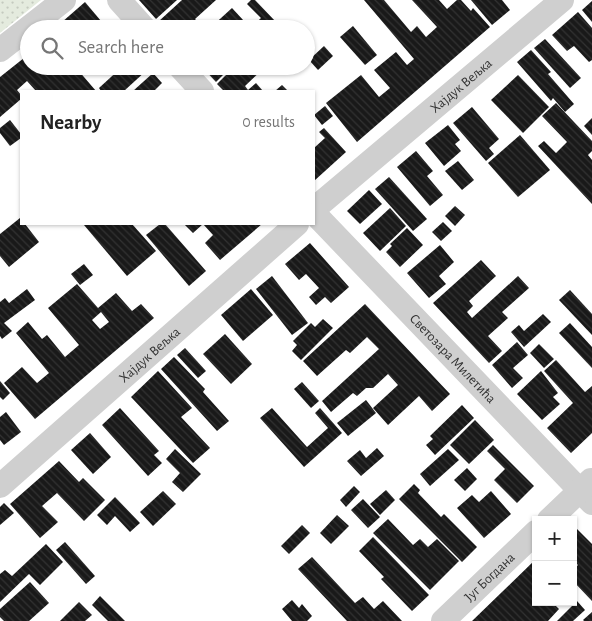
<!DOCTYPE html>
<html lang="en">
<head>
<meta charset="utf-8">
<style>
	:root { --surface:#fff; --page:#f6f6f6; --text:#222; --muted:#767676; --line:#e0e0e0 }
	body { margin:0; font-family:"Alegreya Sans",sans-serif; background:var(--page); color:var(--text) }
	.controls { position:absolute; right:15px; bottom:15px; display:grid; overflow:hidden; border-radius:0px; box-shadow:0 1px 4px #0004 }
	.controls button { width:45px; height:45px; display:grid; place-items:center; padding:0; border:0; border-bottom:1px solid var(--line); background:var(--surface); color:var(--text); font:25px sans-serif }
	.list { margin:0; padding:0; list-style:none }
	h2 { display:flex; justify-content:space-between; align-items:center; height:65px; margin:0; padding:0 20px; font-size:21px }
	h2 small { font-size:16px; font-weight:400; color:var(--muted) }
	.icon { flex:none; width:28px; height:28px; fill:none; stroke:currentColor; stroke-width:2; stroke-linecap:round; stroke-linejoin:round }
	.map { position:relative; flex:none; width:592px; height:621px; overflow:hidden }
	.search { position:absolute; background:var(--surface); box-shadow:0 1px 4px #0004; left:20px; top:20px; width:295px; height:55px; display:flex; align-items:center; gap:12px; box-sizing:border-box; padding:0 18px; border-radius:28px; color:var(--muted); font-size:19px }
	.panel { position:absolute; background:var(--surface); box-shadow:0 1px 4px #0004; left:20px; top:90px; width:295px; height:135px; border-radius:0px }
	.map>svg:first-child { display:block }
	.park { fill:url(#park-dots) }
	.building { fill:url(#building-back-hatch); fill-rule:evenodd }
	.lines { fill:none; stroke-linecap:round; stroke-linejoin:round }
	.minor { stroke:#cfcfcf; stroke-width:24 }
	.labels { text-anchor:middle; stroke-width:5; stroke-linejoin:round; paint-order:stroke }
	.street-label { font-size:14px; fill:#323232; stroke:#fff }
</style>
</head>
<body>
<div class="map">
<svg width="592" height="621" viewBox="0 0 592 621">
	<defs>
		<pattern id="park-dots" width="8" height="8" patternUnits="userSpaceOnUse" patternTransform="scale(1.25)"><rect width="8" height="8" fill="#e4ebde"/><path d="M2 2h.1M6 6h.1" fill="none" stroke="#c4cabf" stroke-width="1.8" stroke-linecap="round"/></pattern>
		<pattern id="building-back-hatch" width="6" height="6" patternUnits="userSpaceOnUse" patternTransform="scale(1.25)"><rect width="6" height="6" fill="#191919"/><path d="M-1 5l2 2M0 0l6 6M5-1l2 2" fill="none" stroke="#323232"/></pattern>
	</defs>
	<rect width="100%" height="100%" fill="#fff"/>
	<!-- park -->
	<path class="park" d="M0 0H41L0 33Z"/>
	<!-- building -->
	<g class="building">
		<path d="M139 0H177L156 19Z"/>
		<path d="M182 0H216L195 19 204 29H166L159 21Z"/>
		<path d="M251 0H255L277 23 271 29H249L261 18 247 4Z"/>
		<path d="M364 0H384L411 32 417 26 426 37 437 27 412 0H439L447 9 457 0H461L471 11 473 8 490 27 357 142 326 103 361 75 379 97 390 88 374 70 396 52 407 65 414 59Z"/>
		<path d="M471 0H502L510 10 492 25Z"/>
		<path d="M592 1V22L582 10Z"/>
		<path d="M85 2 101 21 93 29H54Z"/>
		<path d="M232 8 244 21 236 29H209Z"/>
		<path d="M578 12 592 28V60L589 62 574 46 567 51 552 35Z"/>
		<path d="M353 26 377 55 365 65 340 37Z"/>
		<path d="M545 39 581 78 570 88 534 48Z"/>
		<path d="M324 46 333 56 318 70 309 60Z"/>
		<path d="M531 50 551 72 548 74 574 104 565 112 553 98 551 101 517 62Z"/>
		<path d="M29 54V66H48L54 73 62 66H83L78 70 96 91H36L27 81 17 90 21 95V99L0 117V77Z"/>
		<path d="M123 66H144L147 70 124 91H101L99 88Z"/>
		<path d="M201 66H232L216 82Z"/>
		<path d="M235 66H266L245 86 248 90 256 83 263 91H224L217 84Z"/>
		<path d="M153 73 162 83 154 91H133Z"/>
		<path d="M518 75 549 107 523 133 491 100Z"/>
		<path d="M282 85 288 91H275Z"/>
		<path d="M556 103 592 141V151L588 155 592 160V204L538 146 544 141 556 153 567 142 542 116Z"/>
		<path d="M325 106 333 116 322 125 314 115Z"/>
		<path d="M472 107 499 139 489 148 494 154 486 161 453 123Z"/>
		<path d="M592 118V135L584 126Z"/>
		<path d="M10 120 21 134V138L10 146 0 133V128Z"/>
		<path d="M448 125 460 140 455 144 461 151 444 166 425 143Z"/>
		<path d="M324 128 346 152 314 181V148L325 138 319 132Z"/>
		<path d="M520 135 550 170 518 197 488 163Z"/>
		<path d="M416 151 433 171 427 176 443 195 430 206 397 167Z"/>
		<path d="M458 161 474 180 462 190 445 171Z"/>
		<path d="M389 177 427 219 413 231 375 189Z"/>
		<path d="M369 190 382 204 360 224 347 211Z"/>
		<path d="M455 206 465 215 455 226 445 216Z"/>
		<path d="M390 208 406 226 380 251 363 233Z"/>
		<path d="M20 218 21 224H25L39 242 9 267 0 256V234Z"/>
		<path d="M443 222 452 231 441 241 432 232Z"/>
		<path d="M86 224H132L156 251 127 276 84 225Z"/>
		<path d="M160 224H165L206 271 189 286 146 235Z"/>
		<path d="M184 224H262L220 260 205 243 213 235 203 224 193 233Z"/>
		<path d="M407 228 423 245 400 267 386 252 392 246 390 244Z"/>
		<path d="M310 243 349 287 331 303 325 297 316 305 309 297 319 288 306 274 299 280 285 264Z"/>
		<path d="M440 245 454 262 439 276 446 284 429 298 407 273Z"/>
		<path d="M481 260 496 276 469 301 473 306 467 312 472 318 518 276 529 288 502 312 508 318 488 336 502 351 489 363 433 303Z"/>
		<path d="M84 264 93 275 80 285 71 274Z"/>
		<path d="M272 276 308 323 292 335 256 289Z"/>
		<path d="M77 284 98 308 116 293 132 311 141 304 154 318 35 419 4 383 22 367 37 383 49 373 16 333 28 322 42 339 47 335 65 357 79 345 48 308ZM101 312 109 322 100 329 92 320Z"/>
		<path d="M27 289 35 300 4 323 12 331 2 339 0 336V302L5 298 9 303Z"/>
		<path d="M251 289 273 315 243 341 221 315Z"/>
		<path d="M570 290 592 314V335L559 300Z"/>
		<path d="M365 304 450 394 432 411 419 396 388 425 373 408 398 385 388 374 373 388H366L357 396 353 393 331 412 322 401 379 349 367 337 350 353 346 350 317 376 303 361Z"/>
		<path d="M543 314 551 322 524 347 511 332 519 325 524 331Z"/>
		<path d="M323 319 333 328 301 360 292 351 297 345 293 341 311 323 315 327Z"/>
		<path d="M570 323 592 347V368L559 333Z"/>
		<path d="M225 334 252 364 231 384 203 354Z"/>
		<path d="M517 342 528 355 513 368 523 378 512 388 492 365Z"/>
		<path d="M539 344 554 359 544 368 530 353Z"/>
		<path d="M185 348 206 371 198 378 177 355Z"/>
		<path d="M174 357 205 389 203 392 229 421 217 431 161 369Z"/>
		<path d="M556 360 585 392 592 386V433L571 453 547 428 573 403 544 371Z"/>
		<path d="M158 371 192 408 181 417 210 448 193 463 131 397Z"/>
		<path d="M541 371 558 393 553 397 560 404 542 420 517 394Z"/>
		<path d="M0 381 10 393 3 400 0 397Z"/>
		<path d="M302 382 319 401 311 408 294 389Z"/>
		<path d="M366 400 376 413 348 436 337 423Z"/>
		<path d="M462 405 474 418 435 455 426 445 433 439 430 436Z"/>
		<path d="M120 408 159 451 154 455 162 463 148 476 102 425Z"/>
		<path d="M272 408 307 447 328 428 315 413 320 408 342 433 304 467 260 418Z"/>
		<path d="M6 412 21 432 4 445 0 440V417Z"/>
		<path d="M475 420 494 440 469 464 450 445Z"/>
		<path d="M90 433 111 457 93 474 71 450Z"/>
		<path d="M493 445 534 486 517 503 494 480 505 469 487 451Z"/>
		<path d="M377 448 384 456 361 476 347 461 360 450 366 458Z"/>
		<path d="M175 449 201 474 183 492 172 482 180 473 166 459Z"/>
		<path d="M448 449 459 460 430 486 420 474Z"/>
		<path d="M59 461 79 482 83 478 105 500 84 521 57 493 42 506 58 522 40 538 10 504Z"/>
		<path d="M467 468 477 479 465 491 454 480Z"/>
		<path d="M414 484 420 490 418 493 441 517 444 514 477 547 462 562 399 499Z"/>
		<path d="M354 486 360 492 346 507 340 500Z"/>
		<path d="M386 490 395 500 380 515 370 504Z"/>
		<path d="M163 491 176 504 153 526 140 512Z"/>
		<path d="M491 491 511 514 484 538 457 508 472 495 479 502Z"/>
		<path d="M115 497 140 523 130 532 115 516 107 525 97 515Z"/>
		<path d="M363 499 380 517 368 528 351 510Z"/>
		<path d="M4 503 14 513 0 525V507Z"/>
		<path d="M337 515 349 526 331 544 320 533Z"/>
		<path d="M388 519 413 545 420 539 428 547 437 539 459 561 430 590 373 533Z"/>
		<path d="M302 525 310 533 289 554 281 546Z"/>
		<path d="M573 525 592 544V601L573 581V570L578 565 573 560Z"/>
		<path d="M373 537 429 595 412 611 381 579 384 577 359 551Z"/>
		<path d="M65 542 95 576 86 584 56 550Z"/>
		<path d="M46 544 63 562 40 585 29 574 0 602V574L5 570 12 576Z"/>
		<path d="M312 557 355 603 363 597 374 609 383 601 402 621H347L298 569Z"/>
		<path d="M536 559V602H552L559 609 548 621H472Z"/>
		<path d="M30 582 49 603 29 621H4L0 617V609Z"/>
		<path d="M100 596 125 621H108L92 605Z"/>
		<path d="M292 600 299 608 302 604 312 616 307 621H292L282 609Z"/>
		<path d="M577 601 585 610 573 621H557Z"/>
		<path d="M79 602 92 615 85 621H60Z"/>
		<path d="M592 612V621H584L583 620Z"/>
	</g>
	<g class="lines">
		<!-- minor -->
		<g class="minor">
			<path d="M119 0 145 29"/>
			<path d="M0 50 64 0"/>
			<path d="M179 66 202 91"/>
			<path id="s1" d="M314 209 562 0"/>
			<path id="s2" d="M314 213 592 503"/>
			<path id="s3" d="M0 486 297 224"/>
			<path d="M549 520 591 480"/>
			<path id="s4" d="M443 621 536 532"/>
		</g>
	</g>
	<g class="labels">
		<!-- street labels -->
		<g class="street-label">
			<text dy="5" stroke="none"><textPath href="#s1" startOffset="192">Хајдук Вељка</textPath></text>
			<text dy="5" stroke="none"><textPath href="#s3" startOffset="199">Хајдук Вељка</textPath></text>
			<text dy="5" stroke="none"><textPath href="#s2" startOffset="201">Светозара Милетића</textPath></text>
			<text dy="5" stroke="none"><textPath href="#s4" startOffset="64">Југ Богдана</textPath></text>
		</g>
	</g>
</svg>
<div class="controls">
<button>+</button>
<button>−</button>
</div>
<div class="search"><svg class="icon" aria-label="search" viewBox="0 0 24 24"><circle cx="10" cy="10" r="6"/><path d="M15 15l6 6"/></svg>Search here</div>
<section class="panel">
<h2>Nearby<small>0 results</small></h2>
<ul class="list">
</ul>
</section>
</div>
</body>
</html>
